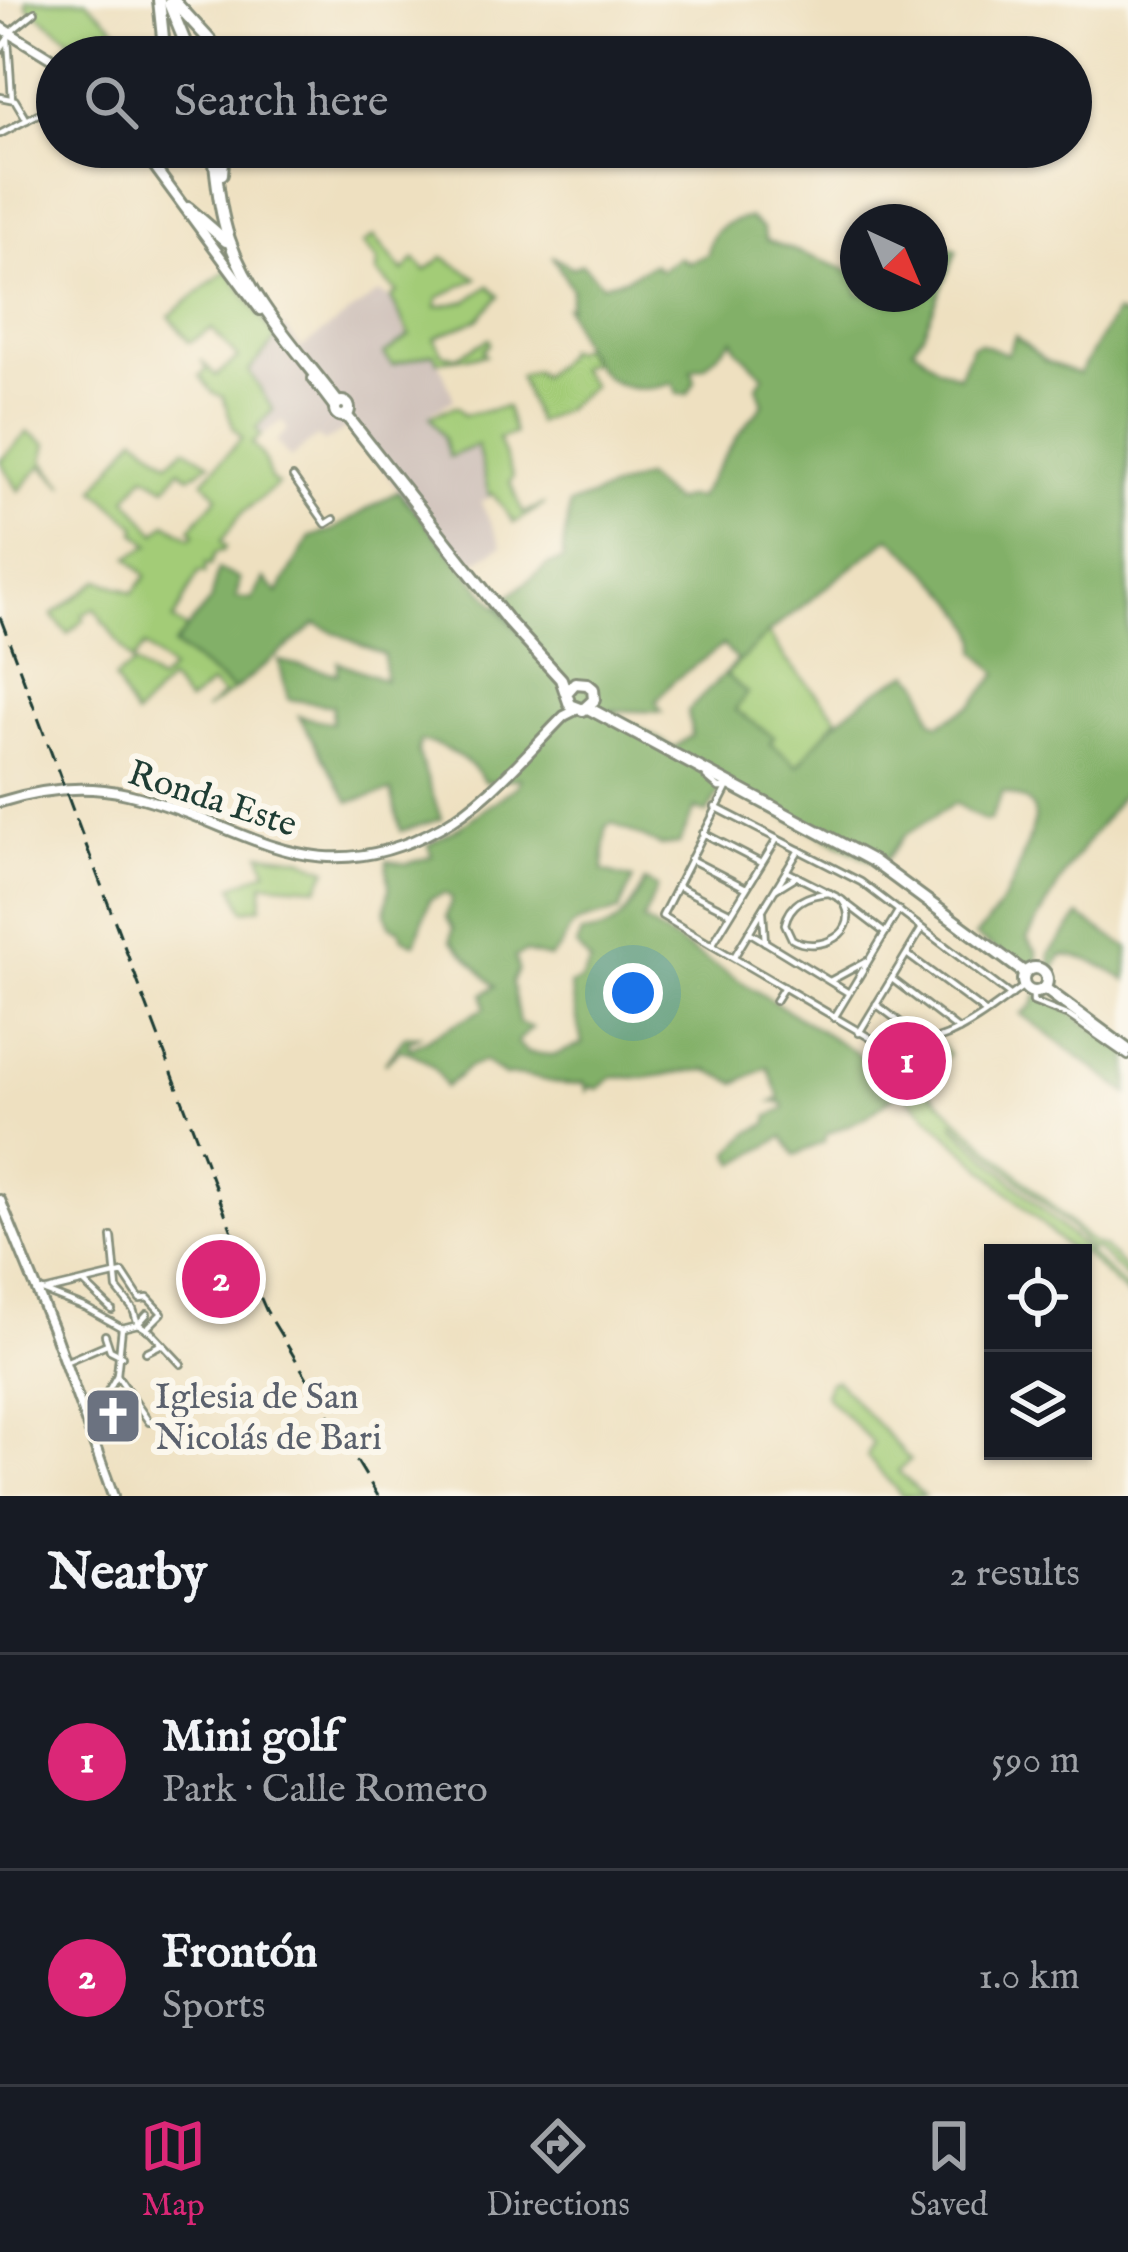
<!DOCTYPE html>
<html lang="en">
<head>
<meta charset="utf-8">
<style>
	:root { --surface:#171b24; --page:#20242c; --text:#f1f3f6; --muted:#9ea1a6; --line:#363941; --accent:#db2777 }
	body { margin:0; font-family:"IM FELL English",serif; background:var(--page); color:var(--text) }
	.controls { position:absolute; right:36px; bottom:36px; display:grid; overflow:hidden; border-radius:0px; box-shadow:0 3px 9px #0004 }
	.controls button { width:108px; height:108px; display:grid; place-items:center; padding:0; border:0; border-bottom:3px solid var(--line); background:var(--surface); color:var(--text); font:60px sans-serif }
	.compass { position:absolute; left:840px; top:204px; width:108px; height:108px; border-radius:50%; background:var(--surface); box-shadow:0 3px 9px #0004; rotate:136deg }
	.you { position:absolute; left:633px; top:993px; width:42px; height:42px; margin:-30px; border:9px solid #fff; border-radius:50%; background:#1a73e8; box-shadow:0 0 0 18px #1a73e833 }
	.badge { display:grid; place-items:center; width:78px; height:78px; border-radius:50%; background:var(--accent); color:#fff; font-size:39px; font-weight:700 }
	.pin { position:absolute; translate:-50% -50%; border:6px solid #fff; box-shadow:0 3px 12px #0006 }
	.list { margin:0; padding:0; list-style:none }
	h2 { display:flex; justify-content:space-between; align-items:center; height:156px; margin:0; padding:0 48px; font-size:51px }
	h2 small { font-size:39px; font-weight:400; color:var(--muted) }
	.list li { display:grid; grid-template-columns:78px 1fr auto; gap:36px; align-items:center; box-sizing:border-box; height:216px; padding:0 48px; border-top:3px solid var(--line) }
	.list b { display:block; font-size:45px; white-space:nowrap }
	.list p { margin:0; font-size:39px; white-space:nowrap; color:var(--muted) }
	.list em { font-size:39px; font-style:normal; color:var(--muted) }
	.icon { flex:none; width:66px; height:66px; fill:none; stroke:currentColor; stroke-width:2; stroke-linecap:round; stroke-linejoin:round }
	.map { position:relative; flex:none; width:1128px; height:1496px; overflow:hidden }
	.search { position:absolute; background:var(--surface); box-shadow:0 3px 9px #0004; left:36px; right:36px; top:36px; height:132px; display:flex; align-items:center; gap:30px; box-sizing:border-box; padding:0 42px; border-radius:66px; color:var(--muted); font-size:45px }
	.sheet { height:588px; background:var(--surface) }
	nav { display:flex; justify-content:space-around; align-items:center; box-sizing:border-box; height:168px; border-top:3px solid var(--line); background:var(--surface); font-size:33px; color:var(--muted) }
	nav a { display:grid; justify-items:center; gap:6px }
	nav .on { color:var(--accent) }
	.map>svg:first-child { display:block }
	.industrial { fill:#cfc1ba }
	.green { fill:#a3cc77; stroke:#618456; stroke-width:3 }
	.forest { fill:#82b068; stroke:#50764e; stroke-width:3; fill-rule:evenodd }
	.lines { fill:none; stroke-linecap:round; stroke-linejoin:round }
	.street-casing { stroke:#868e7a; stroke-width:10 }
	.secondary-casing { stroke:#868e7a; stroke-width:14 }
	.highway-casing { stroke:#868e7a; stroke-width:16 }
	.street { stroke:#fff; stroke-width:4.5 }
	.secondary { stroke:#fff; stroke-width:8 }
	.highway { stroke:#fff; stroke-width:10 }
	.rail { stroke:#1f3d34; stroke-width:3; stroke-dasharray:18 9; stroke-linecap:butt }
	.labels { text-anchor:middle; stroke-width:12; stroke-linejoin:round; paint-order:stroke }
	.street-label { font-size:36px; fill:#1f3d34; stroke:#fbf7ec }
	.worship-label { font-size:36px; fill:#5b616d; stroke:#fbf7ec; text-anchor:start }
</style>
</head>
<body>
<div class="map">
<svg width="1128" height="1496" viewBox="0 0 1128 1496">
	<rect width="100%" height="100%" fill="#fbf7ec"/>
	<filter id="ink" filterUnits="userSpaceOnUse"><feTurbulence type="fractalNoise" baseFrequency=".00833" numOctaves="2"/><feDisplacementMap in="SourceGraphic" scale="24" xChannelSelector="R" yChannelSelector="G"/><feConvolveMatrix kernelMatrix="1 2 1 2 8 2 1 2 1" color-interpolation-filters="sRGB"/></filter>
	<filter id="wash" filterUnits="userSpaceOnUse"><feTurbulence type="fractalNoise" baseFrequency=".004" numOctaves="4" result="noise"/><feDisplacementMap in="SourceGraphic" scale="48" xChannelSelector="R" yChannelSelector="G"/><feGaussianBlur stdDeviation="2.7" result="paint"/><feColorMatrix in="noise" values="0 0 0 0 0 0 0 0 0 0 0 0 0 0 0 0 0 1.4 0 .05"/><feComposite in="paint" operator="in"/></filter>
	<g filter="url(#wash)">
		<rect width="100%" height="100%" fill="#eee0c0"/>
		<!-- industrial -->
		<path class="industrial" d="M378 293 391 298 415 355 435 351 454 400 432 412 451 452 477 441 491 497 481 503 502 546 461 570 420 527 381 464 350 426 325 442 317 437 290 458 276 441 288 429 281 421 262 436 255 429 273 410 250 371 275 337 285 327 301 348Z"/>
		<!-- green -->
		<g class="green">
			<path d="M27 0H86L130 41 117 57H58L71 39 27 7Z"/>
			<path d="M374 236 403 272 415 259 425 271 443 257 477 278 438 298 437 307 467 301 489 286 499 296 478 319 434 338 443 354 457 356 489 339 490 344 483 350 486 355 438 361 433 353 392 365 384 354 410 335 391 298 397 292 377 273 378 260 363 244Z"/>
			<path d="M227 270 276 339 249 371 273 410 256 428 261 435 252 444 263 456 271 480 278 484 240 515 221 542 226 547 223 551 216 552 210 565 206 563 205 573 199 571 173 621 187 629 174 646 234 690 205 710 223 695 211 684 188 703 169 680 135 717 114 678 135 664 158 682 171 670 145 646 132 662 94 608 82 615 84 619 68 634 52 615 99 580 133 593 146 576 129 557 150 545 135 532 137 527 95 489 136 436 169 462 185 448 210 463 190 477 180 469 166 487 145 475 127 498 156 534 166 523 191 538 195 533 190 529 218 496 203 481 242 438 234 429 223 397 212 392 200 376 207 369 201 360 216 376 238 358 212 329 189 342 169 316Z"/>
			<path d="M580 347 592 362 578 368 592 386 563 410 537 423 519 376 535 371 540 377 562 358 566 350 575 351Z"/>
			<path d="M457 406 464 415 506 407 514 434 498 439 513 477 510 482 523 513 545 504 514 523 493 494 489 495 477 445 449 457 443 436 430 416Z"/>
			<path d="M28 432 47 444 43 460 64 486 42 465 19 491 0 461Z"/>
			<path d="M768 633 786 660 838 717 798 767 770 742 774 737 734 710 725 675Z"/>
			<path d="M261 853 301 858 327 869 318 887 263 883 261 907 244 910 233 886 267 871Z"/>
			<path d="M872 1043 900 1050 941 1044 949 1055 917 1080 1092 1243 1104 1247 1128 1271V1279L1096 1249 1090 1250 1072 1229 954 1121V1126L1128 1290V1296L1083 1253H1073L900 1090 907 1085 864 1055Z"/>
			<path d="M836 1380 910 1460 898 1471 924 1496H902L867 1457 873 1443 825 1395 829 1382Z"/>
		</g>
		<!-- forest -->
		<g class="forest">
			<path d="M749 218 763 229 766 240 858 274V294H930L933 241 957 250 923 334 913 347 937 367 959 376 972 346 979 343 1007 354 1015 336 1045 361 1079 374 1115 313 1128 317V787L1070 865 1027 939 1037 952 1038 964 1021 966 975 936C1009 905 1021 863 1035 820 1035 799 1020 798 1003 792L990 820 985 821 955 803 905 835 881 866 723 785 707 813 695 808 679 844 661 846 612 823 606 826 603 871 633 879 619 911C606 916 582 918 572 927 563 938 562 949 549 958L525 952 515 957 518 970 512 982 519 1023 532 1028 517 1042 527 1053 555 1055 582 1044 570 985 581 980 591 963 576 946 581 933C616 934 631 910 645 881L657 887 643 921 908 1085 866 1117 827 1134 824 1142 795 1155 783 1137 736 1164 730 1153 749 1133 767 1124 769 1116 785 1109 783 1103 773 1102 780 1098 768 1067 736 1083 708 1070 691 1071 645 1078 613 1077 598 1089 591 1086 587 1091 584 1082C558 1091 533 1071 505 1076L484 1061 469 1067 445 1087C438 1067 419 1053 399 1050L384 1064 405 1036H418L408 1042 410 1048 485 1008 483 994 495 986 451 940 453 928 446 917 452 898 445 893 430 899 415 944 403 938 399 929 391 926C382 911 387 905 389 890 390 881 386 871 387 861L407 864 432 856 428 845 460 827 517 786 520 778 485 782C471 761 446 745 420 741L418 752 441 819 401 831 391 791 349 802 299 716 332 723 333 706 288 699 279 661 338 674V662L385 680 384 655 316 624 234 690 174 645 210 601 218 569 240 579 236 598 252 600 264 579 278 593 310 537 333 530 398 491 527 642 499 604 548 565 563 560C562 539 569 525 569 505L644 477 674 502 686 497 698 498 736 438 763 404 757 386 764 376 737 349 733 339 705 366 692 370 695 382 688 394H678L673 383C607 405 585 360 566 307H569L572 289 552 256 572 268 582 264 602 284 624 279 653 264 660 270 679 257 689 263 708 254C710 229 726 221 749 218ZM890 537C914 558 987 619 977 651L998 674 972 705 939 724 932 720 921 684 910 673C863 694 828 725 798 766L770 743 774 737 735 710 747 693 726 675 768 633ZM723 645 737 661 688 711 692 735 674 748 610 710 662 712 656 702 673 681Z"/>
			<path d="M1079 916 1128 948 1126 980C1104 967 1087 956 1061 955L1051 976 1050 953Z"/>
			<path d="M1036 995H1048L1128 1054V1094L1021 1014 1033 1005Z"/>
		</g>
	</g>
	<g filter="url(#ink)">
		<g class="lines">
			<defs>
				<g id="street">
					<path d="M8 39 12 99"/>
					<path d="M0 50 14 29 35 12"/>
					<path d="M124 57 137 53 159 57"/>
					<path d="M0 97 15 100 27 120"/>
					<path d="M0 134 57 104"/>
					<path d="M293 477 326 524 334 519"/>
					<path d="M706 777 719 788H726"/>
					<path d="M727 788 662 916 879 1043C940 1054 977 1019 1024 986"/>
					<path d="M715 807 861 882 1011 996"/>
					<path d="M703 833 761 863"/>
					<path d="M690 859 744 887"/>
					<path d="M786 871 839 898 885 933"/>
					<path d="M677 886 731 913"/>
					<path d="M776 889 797 876"/>
					<path d="M830 893C809 894 790 902 785 924L792 939C818 955 865 932 842 900"/>
					<path d="M763 912 765 942"/>
					<path d="M749 932 847 992"/>
					<path d="M712 945 777 839"/>
					<path d="M908 955 985 1012"/>
					<path d="M734 957 799 850"/>
					<path d="M892 979 959 1030"/>
					<path d="M830 981 867 961"/>
					<path d="M1033 992V1002L1069 1016 1128 1057"/>
					<path d="M775 1001 784 987"/>
					<path d="M876 1004 929 1044"/>
					<path d="M834 1018 899 910"/>
					<path d="M859 1033 921 930"/>
					<path d="M112 1237 117 1289 133 1309 138 1324"/>
					<path d="M84 1283 112 1310"/>
					<path d="M40 1290 86 1308 122 1328 138 1324 151 1332 181 1364"/>
					<path d="M47 1291 123 1273 140 1299 148 1298 162 1313 146 1329"/>
					<path d="M138 1324 147 1314"/>
					<path d="M105 1335 110 1350 122 1356"/>
					<path d="M146 1352 162 1344"/>
					<path d="M65 1362 107 1344"/>
					<path d="M117 1375 149 1422"/>
					<path d="M88 1426 117 1375 122 1328"/>
				</g>
				<g id="secondary">
					<path d="M0 27 57 62"/>
					<path d="M140 147 260 310"/>
					<path d="M313 379 335 408"/>
					<path d="M0 802C42 789 84 784 127 794 246 822 310 900 441 827 488 801 526 754 564 716L576 710"/>
					<path d="M0 1200 52 1327 113 1496"/>
				</g>
				<g id="highway">
					<path d="M159 0 165 57"/>
					<path d="M173 0 217 48 219 57"/>
					<path d="M169 3 191 57"/>
					<path d="M213 147C217 178 219 209 229 239 250 301 299 351 338 403"/>
					<path d="M222 174 224 147"/>
					<path d="M188 208 226 241"/>
					<circle cx="342" cy="409" r="7"/>
					<path d="M346 415 508 621 561 679 570 705 583 710 594 700 593 689 587 684 575 683 568 691"/>
					<path d="M588 708 873 861 1025 973"/>
					<circle cx="1035" cy="980" r="12"/>
					<path d="M1044 988 1128 1050"/>
				</g>
			</defs>
			<!-- street casing -->
			<use href="#street" class="street-casing"/>
			<!-- secondary casing -->
			<use href="#secondary" class="secondary-casing"/>
			<!-- highway casing -->
			<use href="#highway" class="highway-casing"/>
			<!-- street -->
			<use href="#street" class="street"/>
			<!-- secondary -->
			<use href="#secondary" class="secondary"/>
			<!-- highway -->
			<use href="#highway" class="highway"/>
			<!-- rail -->
			<path class="rail" d="M0 617 234 1237 266 1310 378 1496"/>
		</g>
	</g>
	<!-- icons -->
	<defs>
		<symbol id="church-square" viewBox="-11 -11 22 22"><rect x="-9" y="-9" width="18" height="18" rx="4" fill="#6b7280" stroke="#fbf7ec"/><path d="M-1.2-6h2.4v3.5h3.3v2.4h-3.3V6h-2.4V-.1h-3.3v-2.4h3.3Z" fill="#fff"/></symbol>
	</defs>
	<g fill-rule="evenodd">
		<use href="#church-square" x="80" y="1383" width="66" height="66"/>
	</g>
	<g class="labels">
		<!-- street labels -->
		<g class="street-label">
			<text transform="translate(213 797) rotate(18)" y="13">Ronda Este</text>
		</g>
		<!-- worship labels -->
		<g class="worship-label">
			<text x="155" y="1408">Iglesia de San<tspan x="155" dy="41">Nicolás de Bari</tspan></text>
		</g>
	</g>
</svg>
<div class="controls">
<button><svg class="icon" aria-label="locate" viewBox="0 0 24 24"><circle cx="12" cy="12" r="6"/><path d="M12 2v4M12 18v4M2 12h4M18 12h4"/></svg></button>
<button><svg class="icon" aria-label="layers" viewBox="0 0 24 24"><path d="M12 4l9 5-9 5-9-5zM3 14l9 5 9-5"/></svg></button>
</div>
<svg class="compass" viewBox="-18 -18 36 36"><path d="M0-13l5 13h-10z" fill="#e53935"/><path d="M0 13l5-13h-10z" fill="#9ea1a6"/></svg>
<div class="you"></div>
<div class="pin badge" style="left:907px;top:1061px">1</div>
<div class="pin badge" style="left:221px;top:1279px">2</div>
<div class="search"><svg class="icon" aria-label="search" viewBox="0 0 24 24"><circle cx="10" cy="10" r="6"/><path d="M15 15l6 6"/></svg>Search here</div>
</div>
<section class="sheet">
<h2>Nearby<small>2 results</small></h2>
<ul class="list">
<li><span class="badge">1</span><div><b>Mini golf</b><p>Park · Calle Romero</p></div><em>590 m</em></li>
<li><span class="badge">2</span><div><b>Frontón</b><p>Sports</p></div><em>1.0 km</em></li>
</ul>
</section>
<nav>
<a class="on"><svg class="icon" aria-label="map" viewBox="0 0 24 24"><path d="M3 6l6-2 6 2 6-2v14l-6 2-6-2-6 2zM9 4v14M15 6v14"/></svg>Map</a>
<a><svg class="icon" aria-label="directions" viewBox="0 0 24 24"><path d="M12 3l9 9-9 9-9-9zM9 14v-3h6M13 9l2 2-2 2"/></svg>Directions</a>
<a><svg class="icon" aria-label="saved" viewBox="0 0 24 24"><path d="M7 4h10v16l-5-4-5 4z"/></svg>Saved</a>
</nav>
</body>
</html>
